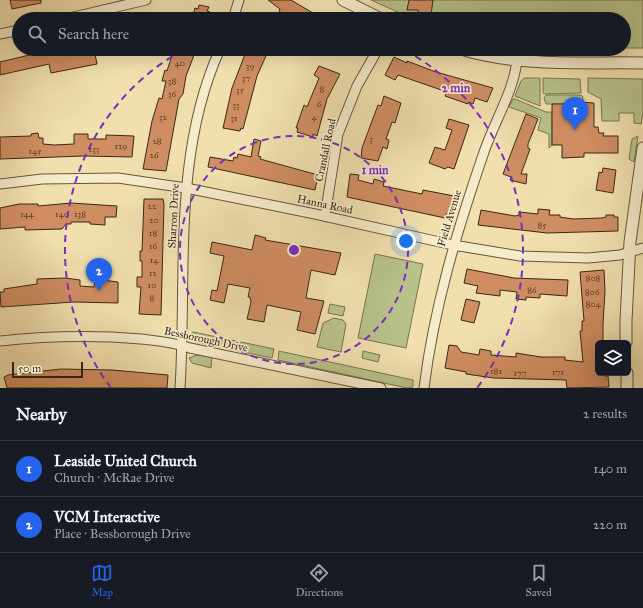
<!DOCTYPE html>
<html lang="en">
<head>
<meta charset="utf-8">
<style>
	:root { --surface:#171b24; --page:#20242c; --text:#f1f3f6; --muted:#9ea1a6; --line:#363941; --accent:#2563eb }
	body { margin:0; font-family:"IM FELL Great Primer",serif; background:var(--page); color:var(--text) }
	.controls { position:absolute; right:12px; bottom:12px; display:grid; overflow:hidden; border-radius:6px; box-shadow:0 4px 16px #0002 }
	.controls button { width:36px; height:36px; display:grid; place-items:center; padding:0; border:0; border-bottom:1px solid var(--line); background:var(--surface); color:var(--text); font:20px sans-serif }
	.scale { position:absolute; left:12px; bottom:10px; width:71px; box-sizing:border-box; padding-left:4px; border:2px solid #362817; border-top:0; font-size:11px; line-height:14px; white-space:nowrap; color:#362817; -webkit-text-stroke:3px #f6ebca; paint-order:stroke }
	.you { position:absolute; left:406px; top:241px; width:14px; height:14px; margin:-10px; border:3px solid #fff; border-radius:50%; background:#1a73e8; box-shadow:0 0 0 6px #1a73e833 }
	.badge { display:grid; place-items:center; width:26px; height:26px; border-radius:50%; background:var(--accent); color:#fff; font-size:13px; font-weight:700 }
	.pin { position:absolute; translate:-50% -33px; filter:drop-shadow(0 1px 2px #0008) }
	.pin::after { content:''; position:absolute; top:21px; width:14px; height:12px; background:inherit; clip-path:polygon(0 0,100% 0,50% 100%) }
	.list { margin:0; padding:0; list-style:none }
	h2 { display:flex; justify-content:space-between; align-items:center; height:52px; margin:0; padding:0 16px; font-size:17px }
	h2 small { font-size:13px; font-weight:400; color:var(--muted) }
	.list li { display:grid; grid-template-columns:26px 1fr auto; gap:12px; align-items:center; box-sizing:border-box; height:56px; padding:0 16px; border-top:1px solid var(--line) }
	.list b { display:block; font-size:15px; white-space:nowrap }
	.list p { margin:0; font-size:13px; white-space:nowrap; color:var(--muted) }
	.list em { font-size:13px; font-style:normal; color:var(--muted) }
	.icon { flex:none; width:22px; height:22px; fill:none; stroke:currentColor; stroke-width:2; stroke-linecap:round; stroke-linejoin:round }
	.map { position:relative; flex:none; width:643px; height:388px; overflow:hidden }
	.search { position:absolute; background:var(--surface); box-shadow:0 4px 16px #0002; left:12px; right:12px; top:12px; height:44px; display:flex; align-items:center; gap:10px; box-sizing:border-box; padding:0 14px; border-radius:22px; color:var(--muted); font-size:15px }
	.sheet { height:164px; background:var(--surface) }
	nav { display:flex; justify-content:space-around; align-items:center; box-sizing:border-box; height:56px; border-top:1px solid var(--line); background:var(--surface); font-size:11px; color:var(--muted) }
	nav a { display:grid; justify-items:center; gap:2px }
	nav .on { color:var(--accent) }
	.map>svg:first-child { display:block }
	.green { fill:#b8c28b; stroke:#777551 }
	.building { fill:#d08d62; stroke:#362817 }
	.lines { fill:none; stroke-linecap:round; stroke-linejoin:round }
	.minor-casing { stroke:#65563d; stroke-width:11 }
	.tertiary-casing { stroke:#65563d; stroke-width:13 }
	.minor { stroke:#f6ebca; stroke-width:9 }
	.tertiary { stroke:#f6ebca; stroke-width:11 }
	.ring { fill:none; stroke:#7b2cbf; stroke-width:2; stroke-dasharray:7 5 }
	.labels { text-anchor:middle; stroke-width:3.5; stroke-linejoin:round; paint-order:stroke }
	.number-label { font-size:9px; fill:#5c412a }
	.street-label { font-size:11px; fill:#362817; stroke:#f6ebca }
	.centre { fill:#7b2cbf; stroke:#f6ebca; stroke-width:2 }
	.ring-label { font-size:12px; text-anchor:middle; font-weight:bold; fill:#7b2cbf; stroke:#f6ebca; stroke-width:3.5; stroke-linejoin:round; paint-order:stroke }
</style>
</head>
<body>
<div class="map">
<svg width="643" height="388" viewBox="0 0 643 388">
	<rect width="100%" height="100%" fill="#f1e0ae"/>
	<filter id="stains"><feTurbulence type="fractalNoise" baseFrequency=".005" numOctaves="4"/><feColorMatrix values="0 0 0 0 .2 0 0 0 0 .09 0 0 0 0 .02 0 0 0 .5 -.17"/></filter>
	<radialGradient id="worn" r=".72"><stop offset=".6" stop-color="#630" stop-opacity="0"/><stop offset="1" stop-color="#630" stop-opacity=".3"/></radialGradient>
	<!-- green -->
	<g class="green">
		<path d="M371 0H643V48H624V19H413Z"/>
		<path d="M524 78H540V106L515 96 521 81Z"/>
		<path d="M543 78 580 79 581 93 545 94 543 93Z"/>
		<path d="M588 78 643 79V112L641 124 634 123V113H619V121H602L601 99 588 92Z"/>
		<path d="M546 95H581L583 97 582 102H578L577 104H546L544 98Z"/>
		<path d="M513 99H515L546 112H552V145L549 148V134L538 130 541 118 509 107Z"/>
		<path d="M638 136 634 162 629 159 632 139Z"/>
		<path d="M375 254 423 264 406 348 358 338Z"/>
		<path d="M330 304 345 307 343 316 328 313Z"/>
		<path d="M334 318 343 320 346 324 341 352 317 347 323 323Z"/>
		<path d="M193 332 236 341 238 344 236 350 195 342 188 336Z"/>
		<path d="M241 342 274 349 272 358 238 351Z"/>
		<path d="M279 351 413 380V387L407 388 278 360Z"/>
		<path d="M363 351 380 355 378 362 362 358Z"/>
		<path d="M197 355 212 357 211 368 192 363 189 358Z"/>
	</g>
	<!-- building -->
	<g class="building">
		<path d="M10 0H41V3L12 9Z"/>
		<path d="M268 0H291L323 19H295L287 14 285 16 279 11 280 9Z"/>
		<path d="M409 0H433L431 15 418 13V10H407Z"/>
		<path d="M199 5 209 7 207 11 210 12 208 19H192L195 8 198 9Z"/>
		<path d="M45 49H94L97 64 51 73 49 64 0 75V62L46 51Z"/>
		<path d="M174 49 196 50 186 76 183 94 179 99 166 171 143 169 152 121 159 98 162 99 166 81H162L165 70 167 71Z"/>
		<path d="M247 49H269L257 76 243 129 241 128 240 131 223 128 232 88Z"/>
		<path d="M394 57 407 63V61L436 72 493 88 487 102 475 98 473 104 469 102 468 104 445 96 447 92 398 75 395 80 385 75Z"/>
		<path d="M319 66 340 74 327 99 317 136 313 134V137L297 132 298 128H296L304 105 307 107 319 78 314 75Z"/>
		<path d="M384 96 401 103 395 123 392 122 386 139 389 140 387 149 383 147 378 161 361 158 362 148 378 105 381 106Z"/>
		<path d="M578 102 594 103V127H598L599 133H604L603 136H618V153H584V157L562 158V145H552V104H577Z"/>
		<path d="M526 114 538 119 528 144V148L530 149 521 174H527L526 184 510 180 511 177 503 174Z"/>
		<path d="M449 119 469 125 454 169 448 167 445 169 429 163 435 147 445 150 452 130 446 128Z"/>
		<path d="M38 133 39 138H43V144L54 145 74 144V134H88V139H106V135L134 136 132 157 84 156 0 159V137L31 136V134Z"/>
		<path d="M254 139 261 141 258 156 261 157 260 159 318 175 315 190 208 167 210 157 233 161 234 157 237 158 238 154 251 157Z"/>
		<path d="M603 168 616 170 613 193 596 190 599 172 602 173Z"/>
		<path d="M350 174 359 175 358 180 373 184 374 179 384 182 383 186 422 194 423 190 454 196 450 212 449 214H446L445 218 347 197Z"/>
		<path d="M144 199H163L164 204 161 315 139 314 141 287H137V277H142V261H140V251H142Z"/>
		<path d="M71 203 117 206 116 217H105V225L90 224V222H71V224H66L62 229 25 230V227L0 229V208L19 204H38V206Z"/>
		<path d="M538 209 550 210 549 215H560V217L573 219 602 218 606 217V215H614V217H618V231L547 233 478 225 481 210 515 216 519 215V212L538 214Z"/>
		<path d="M255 235 266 238 265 240 341 253 335 275 311 270 306 298 324 301 315 334 297 330 301 312 267 305 264 322 247 319 251 302 250 297H248L250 288 228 284 224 303 210 300 212 290 217 291 224 256 210 253 212 242 252 250Z"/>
		<path d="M467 269 514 278 568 280 567 296 540 294V298L526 297V300L516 299 517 292 500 290V296L476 293 478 286 464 283Z"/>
		<path d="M604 270 605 291 603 324V343H598V373H604V376H608L609 387 567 388 566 380 494 378 466 374V372L445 368 449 345 457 346 461 352 479 355 480 349 491 351V355L516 357V353L541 357H565V360L583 362 580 331H582V321H584L580 272Z"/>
		<path d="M65 278 80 280V286L94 287 95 279 118 282V303L74 302 1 307 0 292H4V289L37 284V279Z"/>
		<path d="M466 299 480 302 474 323 461 320Z"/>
		<path d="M61 369 112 370 168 375 167 388H7L4 377 8 375Z"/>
	</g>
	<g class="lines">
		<defs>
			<g id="minor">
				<path d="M65 19 146 0"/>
				<path d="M233 19 239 0"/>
				<path d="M0 34 19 30"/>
				<path d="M0 184 42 179 118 178 186 188 315 214 453 245 520 256 588 258 620 255 643 248"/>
				<path d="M325 216 338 134 357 86 378 49"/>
				<path d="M0 341C47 336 94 335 141 339 158 341 174 342 190 348L381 388"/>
				<path d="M180 388C187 275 172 155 220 49"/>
				<path d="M424 388C434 307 457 231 483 155 493 124 513 93 517 61"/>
			</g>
			<g id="tertiary">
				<path d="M343 0 381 19"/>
				<path d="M461 49C520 67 582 62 643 63"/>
				<path d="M626 343V321L630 242 643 148"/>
				<path d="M627 373V388"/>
			</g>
		</defs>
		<!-- minor casing -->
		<use href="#minor" class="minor-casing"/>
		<!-- tertiary casing -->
		<use href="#tertiary" class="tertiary-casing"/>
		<!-- minor -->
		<use href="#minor" class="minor"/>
		<!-- tertiary -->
		<use href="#tertiary" class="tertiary"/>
	</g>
	<!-- distance rings -->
	<g class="ring">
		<circle cx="294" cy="250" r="114"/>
		<path d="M111 388A229 229 0 0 1 183 50M405 50A229 229 0 0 1 477 388"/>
	</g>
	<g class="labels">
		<!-- number labels -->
		<g class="number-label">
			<text x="180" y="66">40</text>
			<text x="250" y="69">39</text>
			<text x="246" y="81">37</text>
			<text x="172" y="84">38</text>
			<text x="322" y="92">8</text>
			<text x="240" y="93">35</text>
			<text x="172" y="97">36</text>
			<text x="319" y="107">6</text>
			<text x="236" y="108">33</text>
			<text x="163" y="120">32</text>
			<text x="314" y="120">4</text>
			<text x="234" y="121">31</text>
			<text x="371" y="142">3</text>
			<text x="157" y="144">28</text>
			<text x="121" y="149">129</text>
			<text x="94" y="152">133</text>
			<text x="35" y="154">145</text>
			<text x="154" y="158">26</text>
			<text x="152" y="209">22</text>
			<text x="27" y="217">144</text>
			<text x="62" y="217">140</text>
			<text x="80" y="217">138</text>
			<text x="154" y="223">20</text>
			<text x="542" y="228">85</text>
			<text x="153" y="236">18</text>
			<text x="153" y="249">16</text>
			<text x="154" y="263">14</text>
			<text x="153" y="276">12</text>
			<text x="593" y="281">808</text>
			<text x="152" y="288">10</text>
			<text x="532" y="293">86</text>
			<text x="592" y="295">806</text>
			<text x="152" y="301">8</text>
			<text x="593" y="307">804</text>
			<text x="496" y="374">181</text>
			<text x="558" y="375">171</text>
			<text x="520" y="376">177</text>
		</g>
		<!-- street labels -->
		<g class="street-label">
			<text transform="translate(325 150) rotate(-78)" y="4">Crandall Road</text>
			<text transform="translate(325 204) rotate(12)" y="4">Hanna Road</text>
			<text transform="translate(173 216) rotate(-87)" y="4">Sharron Drive</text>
			<text transform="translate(449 218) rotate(-73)" y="4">Field Avenue</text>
			<text transform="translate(206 339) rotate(12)" y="4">Bessborough Drive</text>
		</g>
	</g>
	<circle cx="294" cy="250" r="6" class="centre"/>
	<g class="ring-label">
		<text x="456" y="92">2 min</text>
		<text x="375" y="174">1 min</text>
	</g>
	<rect width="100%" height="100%" filter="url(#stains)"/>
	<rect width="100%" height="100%" fill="url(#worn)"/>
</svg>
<div class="controls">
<button><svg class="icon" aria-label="layers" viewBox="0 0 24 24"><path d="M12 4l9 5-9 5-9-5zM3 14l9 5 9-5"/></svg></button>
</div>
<div class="scale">50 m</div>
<div class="you"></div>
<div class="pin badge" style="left:575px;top:130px">1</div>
<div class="pin badge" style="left:99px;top:291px">2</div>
<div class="search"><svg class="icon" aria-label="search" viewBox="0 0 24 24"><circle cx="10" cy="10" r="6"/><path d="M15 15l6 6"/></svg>Search here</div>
</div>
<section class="sheet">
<h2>Nearby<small>2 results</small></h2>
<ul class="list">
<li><span class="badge">1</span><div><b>Leaside United Church</b><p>Church · McRae Drive</p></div><em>140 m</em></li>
<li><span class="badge">2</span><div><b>VCM Interactive</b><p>Place · Bessborough Drive</p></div><em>220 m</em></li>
</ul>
</section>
<nav>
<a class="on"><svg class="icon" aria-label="map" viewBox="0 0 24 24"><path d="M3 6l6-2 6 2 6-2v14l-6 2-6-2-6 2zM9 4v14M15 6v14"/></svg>Map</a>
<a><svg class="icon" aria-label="directions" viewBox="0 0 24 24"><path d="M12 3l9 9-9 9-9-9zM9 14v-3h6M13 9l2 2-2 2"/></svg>Directions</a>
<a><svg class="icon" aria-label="saved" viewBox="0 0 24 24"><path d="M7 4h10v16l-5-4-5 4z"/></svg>Saved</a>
</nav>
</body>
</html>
